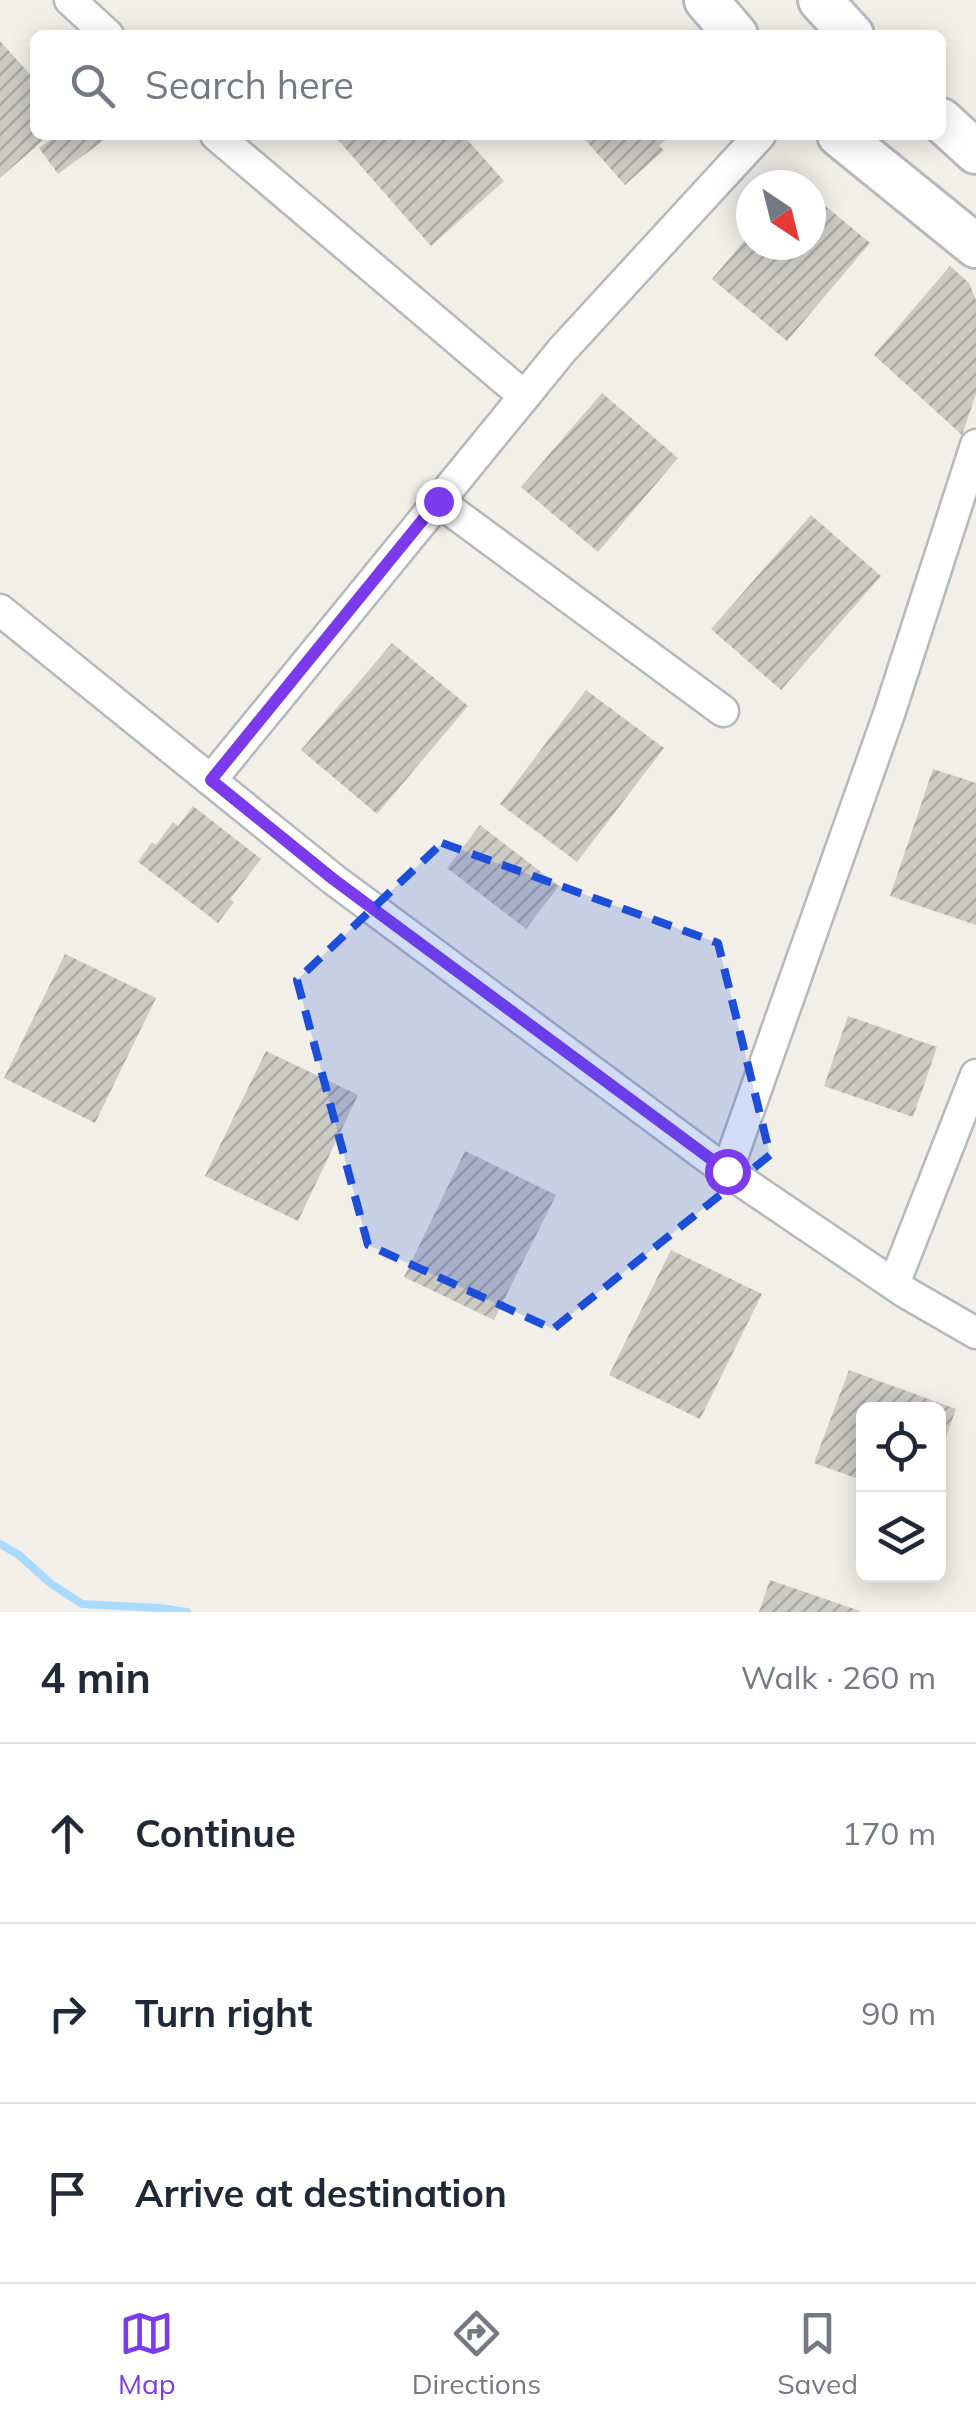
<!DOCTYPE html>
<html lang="en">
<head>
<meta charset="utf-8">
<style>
	:root { --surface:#fff; --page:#f6f6f7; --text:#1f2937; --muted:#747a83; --line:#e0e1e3; --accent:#7c3aed }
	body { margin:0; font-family:Mulish,sans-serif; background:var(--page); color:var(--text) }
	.controls { position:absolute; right:30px; bottom:30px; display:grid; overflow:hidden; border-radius:15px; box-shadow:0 5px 25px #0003 }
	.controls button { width:90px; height:90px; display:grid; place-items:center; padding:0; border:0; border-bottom:2px solid var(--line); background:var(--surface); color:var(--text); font:50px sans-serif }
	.compass { position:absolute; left:736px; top:170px; width:90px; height:90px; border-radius:50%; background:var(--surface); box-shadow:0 5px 25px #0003; rotate:145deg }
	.stop { position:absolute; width:30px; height:30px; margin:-22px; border:8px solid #7c3aed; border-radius:50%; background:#fff }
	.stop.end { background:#7c3aed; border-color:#fff; box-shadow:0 2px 10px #0008 }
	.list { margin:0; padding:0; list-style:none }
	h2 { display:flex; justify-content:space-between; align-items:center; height:130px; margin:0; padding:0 40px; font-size:42px }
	h2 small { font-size:32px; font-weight:400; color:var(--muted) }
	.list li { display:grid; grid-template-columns:65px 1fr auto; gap:30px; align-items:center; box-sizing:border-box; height:180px; padding:0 40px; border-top:2px solid var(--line) }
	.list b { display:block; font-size:38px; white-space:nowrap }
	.list em { font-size:32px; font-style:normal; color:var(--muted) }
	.icon { flex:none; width:55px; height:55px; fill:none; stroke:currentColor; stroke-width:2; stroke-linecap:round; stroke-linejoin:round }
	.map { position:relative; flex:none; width:976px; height:1612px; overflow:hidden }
	.search { position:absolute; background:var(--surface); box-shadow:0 5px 25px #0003; left:30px; right:30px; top:30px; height:110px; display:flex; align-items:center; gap:25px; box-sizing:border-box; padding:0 35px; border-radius:15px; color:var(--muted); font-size:38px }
	.sheet { height:670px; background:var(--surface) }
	nav { display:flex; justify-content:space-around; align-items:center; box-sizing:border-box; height:140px; border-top:2px solid var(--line); background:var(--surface); font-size:28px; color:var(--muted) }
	nav a { display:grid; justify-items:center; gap:5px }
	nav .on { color:var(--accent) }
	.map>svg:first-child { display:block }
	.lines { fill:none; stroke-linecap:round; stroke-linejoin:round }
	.stream { stroke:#aadaff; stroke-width:8 }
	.building { fill:url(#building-hatch) }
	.street-casing { stroke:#b5b8bc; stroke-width:35 }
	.secondary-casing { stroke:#b6babf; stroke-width:48 }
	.street { stroke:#fff; stroke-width:30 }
	.secondary { stroke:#fff; stroke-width:42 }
	.route { stroke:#7c3aed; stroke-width:12 }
	.marked { fill:#1d4ed8; fill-opacity:0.2; stroke:#1d4ed8; stroke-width:8; stroke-dasharray:20 12; stroke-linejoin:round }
</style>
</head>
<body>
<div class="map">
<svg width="976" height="1612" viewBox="0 0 976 1612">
	<defs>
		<pattern id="building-hatch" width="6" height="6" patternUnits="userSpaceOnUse" patternTransform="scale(2.5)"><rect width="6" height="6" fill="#cccac5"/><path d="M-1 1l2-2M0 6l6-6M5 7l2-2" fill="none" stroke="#a9a8a4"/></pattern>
	</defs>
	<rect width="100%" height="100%" fill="#f1efe8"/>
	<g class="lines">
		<!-- stream -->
		<path class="stream" d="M0 1544 19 1555 50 1583 82 1604 160 1608 187 1612"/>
	</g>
	<!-- building -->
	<g class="building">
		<path d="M0 41 35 80V135H49L0 178Z"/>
		<path d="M57 135H100L104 140 58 174 39 148Z"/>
		<path d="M344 135H463L504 181 431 246 338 140Z"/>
		<path d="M581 135H671L659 146 664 150 625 185Z"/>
		<path d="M811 194 870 243 787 341 712 279 751 233V245H811Z"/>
		<path d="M950 266 969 283 976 300V394L962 435 874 355Z"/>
		<path d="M602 393 678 458 598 552 521 487Z"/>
		<path d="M811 515 881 576 781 690 711 629Z"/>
		<path d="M392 643 468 706 377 814 301 750Z"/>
		<path d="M586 690 664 748 577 862 500 804Z"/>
		<path d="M933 769 976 783V925L890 896Z"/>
		<path d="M193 806 261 859 230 899 234 902 218 923 138 862 152 842 156 845 173 822 178 826Z"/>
		<path d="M480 825 559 886 526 929 447 868Z"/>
		<path d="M65 954 156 998 95 1123 4 1078Z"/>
		<path d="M848 1016 937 1047 913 1117 824 1086Z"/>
		<path d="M266 1051 358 1095 298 1221 205 1176Z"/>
		<path d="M465 1151 556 1195 494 1320 404 1277Z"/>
		<path d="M671 1250 762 1294 700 1419 609 1375Z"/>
		<path d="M849 1370 956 1409 939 1456 938 1410H864V1481L814 1463Z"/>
		<path d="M770 1580 860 1611V1612H759Z"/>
	</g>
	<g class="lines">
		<defs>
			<g id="street">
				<path d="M70 0 108 35"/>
				<path d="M216 135 524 396"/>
				<path d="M438 501 723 711"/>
				<path d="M0 610 333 879 718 1165 905 1292 976 1333"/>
				<path d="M211 780 563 349 760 135"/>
				<path d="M727 1171 889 714 976 445"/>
				<path d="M894 1284 976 1075"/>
			</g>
			<g id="secondary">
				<path d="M706 0 736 35"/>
				<path d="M820 0 852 35"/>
				<path d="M941 120 976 152"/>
				<path d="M839 135 976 246"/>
			</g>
		</defs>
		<!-- street casing -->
		<use href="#street" class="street-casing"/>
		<!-- secondary casing -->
		<use href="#secondary" class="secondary-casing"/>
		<!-- street -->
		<use href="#street" class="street"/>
		<!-- secondary -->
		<use href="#secondary" class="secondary"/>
	</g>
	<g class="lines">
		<!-- route -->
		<path class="route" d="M438 501 211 780 333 879 727 1171"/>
	</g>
	<!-- marked area -->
	<path class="marked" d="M442 843 718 943 770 1155 553 1329 368 1245 297 980Z"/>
</svg>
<div class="controls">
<button><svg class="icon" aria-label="locate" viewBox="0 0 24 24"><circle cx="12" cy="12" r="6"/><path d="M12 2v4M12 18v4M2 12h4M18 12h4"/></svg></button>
<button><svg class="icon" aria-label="layers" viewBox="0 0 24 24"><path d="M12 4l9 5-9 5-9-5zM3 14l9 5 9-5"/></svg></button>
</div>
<svg class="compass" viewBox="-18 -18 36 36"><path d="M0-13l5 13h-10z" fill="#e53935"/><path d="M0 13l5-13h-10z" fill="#747a83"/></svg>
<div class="stop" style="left:727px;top:1171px"></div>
<div class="stop end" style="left:438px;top:501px"></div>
<div class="search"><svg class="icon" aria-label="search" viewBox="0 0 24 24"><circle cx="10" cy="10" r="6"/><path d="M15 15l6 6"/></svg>Search here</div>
</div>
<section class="sheet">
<h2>4 min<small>Walk · 260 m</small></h2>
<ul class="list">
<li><svg class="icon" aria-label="ahead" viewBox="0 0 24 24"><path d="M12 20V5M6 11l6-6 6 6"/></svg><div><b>Continue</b></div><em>170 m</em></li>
<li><svg class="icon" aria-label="right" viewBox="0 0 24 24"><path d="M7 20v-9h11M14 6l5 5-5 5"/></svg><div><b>Turn right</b></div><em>90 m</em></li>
<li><svg class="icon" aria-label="arrive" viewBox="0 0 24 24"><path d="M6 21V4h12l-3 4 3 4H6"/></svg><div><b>Arrive at destination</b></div></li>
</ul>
</section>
<nav>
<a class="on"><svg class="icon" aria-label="map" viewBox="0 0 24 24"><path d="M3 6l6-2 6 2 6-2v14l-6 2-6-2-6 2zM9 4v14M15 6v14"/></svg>Map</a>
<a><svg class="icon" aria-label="directions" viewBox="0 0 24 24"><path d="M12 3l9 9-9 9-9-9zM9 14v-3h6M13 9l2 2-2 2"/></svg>Directions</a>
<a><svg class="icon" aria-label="saved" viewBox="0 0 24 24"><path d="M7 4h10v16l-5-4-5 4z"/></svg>Saved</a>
</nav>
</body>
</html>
